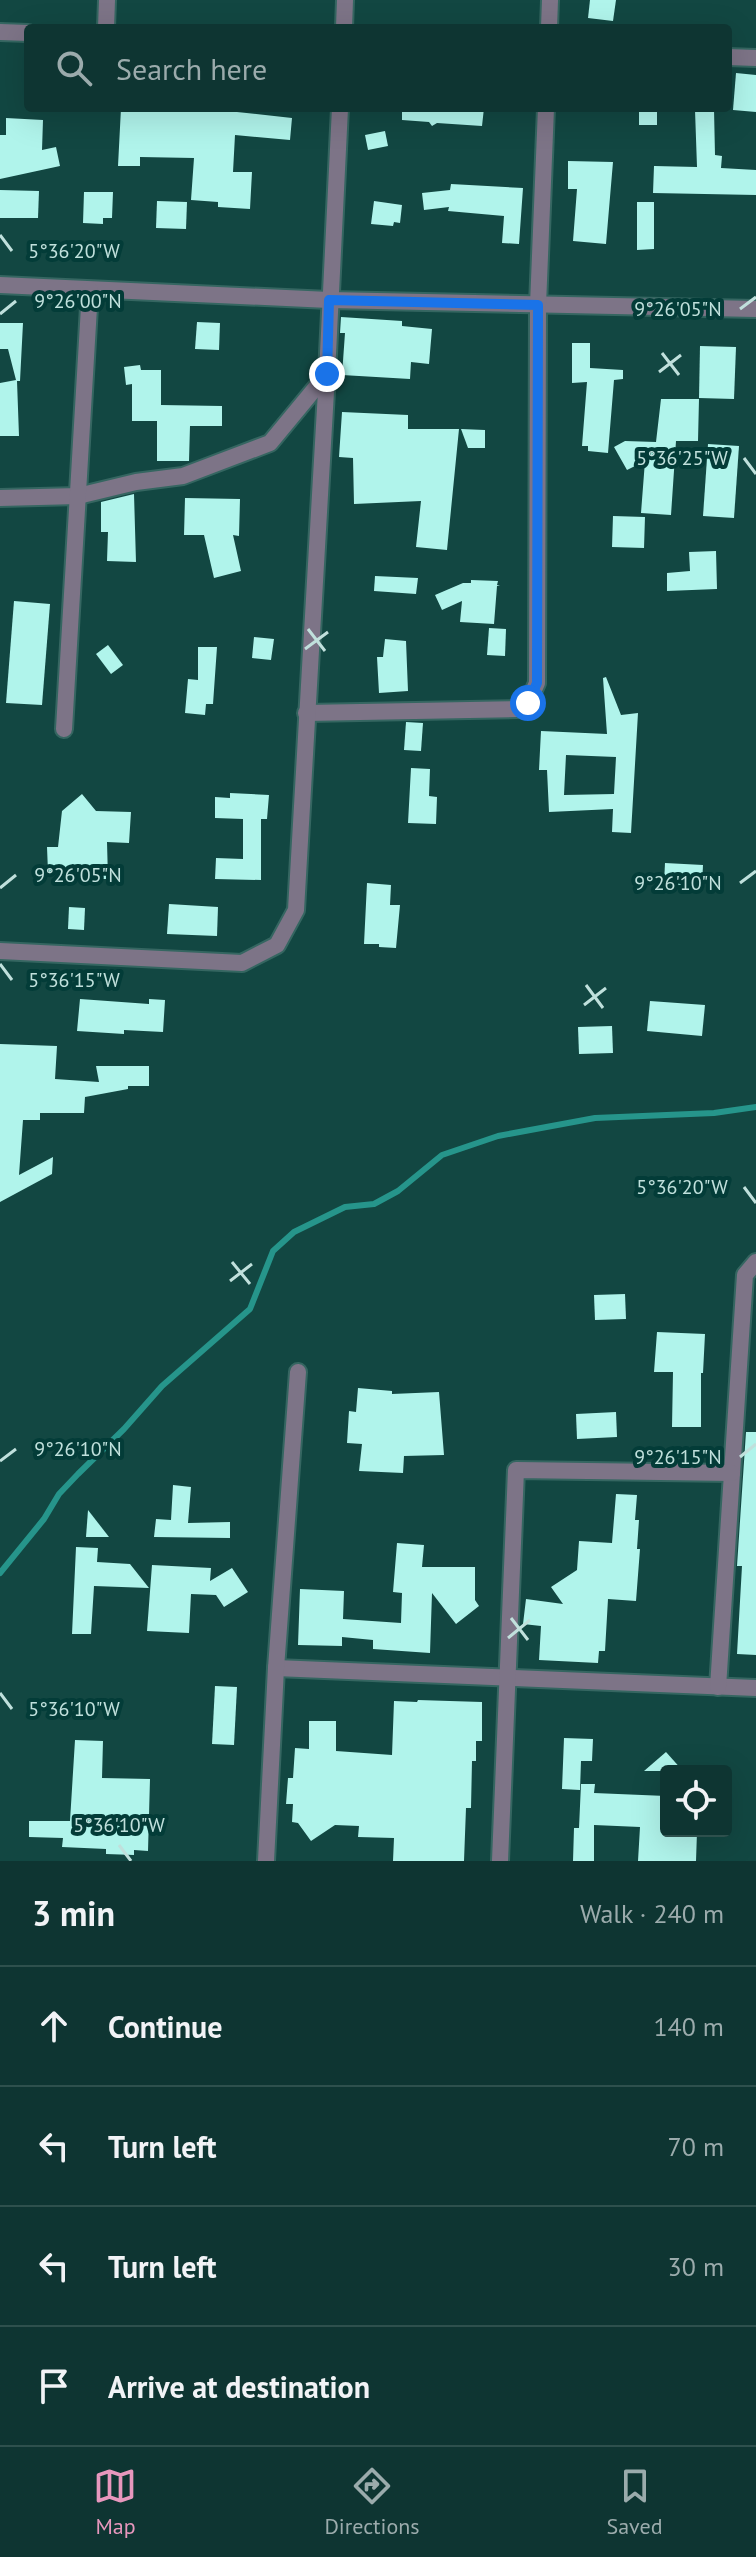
<!DOCTYPE html>
<html lang="en">
<head>
<meta charset="utf-8">
<style>
	:root { --surface:#0e3532; --page:#1c403e; --text:#f1f3f6; --muted:#9babac; --line:#2e504d; --accent:#e797bd }
	body { margin:0; font-family:"PT Sans",sans-serif; background:var(--page); color:var(--text) }
	.controls { position:absolute; right:24px; bottom:24px; display:grid; overflow:hidden; border-radius:8px; box-shadow:0 8px 32px #0002 }
	.controls button { width:72px; height:72px; display:grid; place-items:center; padding:0; border:0; border-bottom:2px solid var(--line); background:var(--surface); color:var(--text); font:40px sans-serif }
	.stop { position:absolute; width:24px; height:24px; margin:-18px; border:6px solid #1a73e8; border-radius:50%; background:#fff }
	.stop.end { background:#1a73e8; border-color:#fff; box-shadow:0 2px 8px #0008 }
	.list { margin:0; padding:0; list-style:none }
	h2 { display:flex; justify-content:space-between; align-items:center; height:104px; margin:0; padding:0 32px; font-size:34px }
	h2 small { font-size:26px; font-weight:400; color:var(--muted) }
	.list li { display:grid; grid-template-columns:52px 1fr auto; gap:24px; align-items:center; box-sizing:border-box; height:120px; padding:0 32px; border-top:2px solid var(--line) }
	.list b { display:block; font-size:30px; white-space:nowrap }
	.list em { font-size:26px; font-style:normal; color:var(--muted) }
	.icon { flex:none; width:44px; height:44px; fill:none; stroke:currentColor; stroke-width:2; stroke-linecap:round; stroke-linejoin:round }
	.map { position:relative; flex:none; width:756px; height:1861px; overflow:hidden }
	.search { position:absolute; background:var(--surface); box-shadow:0 8px 32px #0002; left:24px; right:24px; top:24px; height:88px; display:flex; align-items:center; gap:20px; box-sizing:border-box; padding:0 28px; border-radius:8px; color:var(--muted); font-size:30px }
	.sheet { height:584px; background:var(--surface) }
	nav { display:flex; justify-content:space-around; align-items:center; box-sizing:border-box; height:112px; border-top:2px solid var(--line); background:var(--surface); font-size:22px; color:var(--muted) }
	nav a { display:grid; justify-items:center; gap:4px }
	nav .on { color:var(--accent) }
	.map>svg:first-child { display:block }
	.lines { fill:none; stroke-linecap:round; stroke-linejoin:round }
	.stream { stroke:#26958b; stroke-width:6 }
	.building { fill:#b0f4eb; fill-rule:evenodd }
	.street-casing { stroke:#356661; stroke-width:20 }
	.street { stroke:#7d7487; stroke-width:16 }
	.route { stroke:#1a73e8; stroke-width:10 }
	.ticks { fill:none; stroke:#c0e0dc; stroke-width:3 }
	.ticks-label { font-size:20px; text-anchor:middle; fill:#c0e0dc; stroke:#033c38; stroke-width:8; stroke-linejoin:round; paint-order:stroke }
</style>
</head>
<body>
<div class="map">
<svg width="756" height="1861" viewBox="0 0 756 1861">
	<rect width="100%" height="100%" fill="#124742"/>
	<g class="lines">
		<!-- stream -->
		<path class="stream" d="M0 1573 44 1519 59 1494 78 1474 124 1429 162 1386 250 1309 273 1251 294 1232 345 1207 374 1204 398 1191 442 1155 498 1136 595 1118 714 1113 756 1107"/>
	</g>
	<!-- building -->
	<g class="building">
		<path d="M590 0H616L613 21 588 18Z"/>
		<path d="M736 73 756 75V112L733 110Z"/>
		<path d="M121 108H237V112L292 118 290 140 235 135 233 172H252L250 209 218 207V202L191 200 194 158 140 157V166H118Z"/>
		<path d="M402 108H484L482 126 437 123 432 126 429 122 402 120Z"/>
		<rect x="639" y="108" width="18" height="17"/>
		<path d="M714 109 715 155 722 156 721 168 756 170V195L653 193 654 166 697 167 695 110Z"/>
		<path d="M6 118 43 120 42 150 56 147 60 166 0 179V135H6Z"/>
		<path d="M385 131 388 146 368 150 365 135Z"/>
		<path d="M568 161 613 162 606 244 573 241 577 189H568Z"/>
		<path d="M451 184 523 188 519 244 502 243 504 216 448 211 449 207 424 210 422 193 450 190Z"/>
		<path d="M0 190 39 191 38 218H0Z"/>
		<path d="M84 192H113L112 218H103V224L83 223Z"/>
		<path d="M157 201 187 202 186 229 156 228Z"/>
		<path d="M374 201 402 205 400 223 394 222 393 226 371 224Z"/>
		<path d="M637 202H654V249L637 250Z"/>
		<path d="M341 317 402 321V326L432 329 429 364 411 362 410 379 342 375 345 333H340Z"/>
		<path d="M197 322 220 323 219 350 195 349Z"/>
		<path d="M0 323H23L20 381H17L19 436H0V383L16 380 8 349H0Z"/>
		<path d="M572 343H590V368L623 370V379L614 380 608 453 588 451V446H582L587 382 572 383Z"/>
		<path d="M700 346 736 347 734 399 699 398Z"/>
		<path d="M140 365 141 370H161V405L222 406V426H190L189 461H157V421H132V384L126 385 124 367Z"/>
		<path d="M661 399H699L698 441H676L671 515 641 513 645 461 627 470 614 447 625 441 656 442Z"/>
		<path d="M342 412 408 415V429H459L447 550 416 547 421 501 354 504 353 458 339 457Z"/>
		<path d="M461 429 485 430V448H468Z"/>
		<path d="M708 444 739 446 734 518 703 516Z"/>
		<path d="M134 494 136 562 107 561 108 532H101V502Z"/>
		<path d="M185 498 240 499 239 536 233 535 241 571 214 578 204 535H184Z"/>
		<path d="M613 516 645 517 644 548 612 547Z"/>
		<path d="M716 551 717 589 667 591V573L690 571 689 552Z"/>
		<path d="M375 576 418 578 416 594 374 591Z"/>
		<path d="M471 580 498 581 497 585H500L497 586 494 624 460 622 462 601 442 610 435 595 463 583H471Z"/>
		<path d="M14 601 50 604 42 705 6 703Z"/>
		<path d="M489 628 506 629 505 656 487 655Z"/>
		<path d="M254 637 274 639 271 660 252 658Z"/>
		<path d="M385 639 406 641 408 691 379 693 377 657H383Z"/>
		<path d="M108 645 123 665 111 674 96 654Z"/>
		<path d="M198 647H217L213 704H206L205 715 185 713 188 679 198 680Z"/>
		<path d="M606 677 621 715 638 713 631 833 612 832 613 809 549 812 547 770H539L541 731 607 734 603 678ZM566 755 616 757 614 794 564 795Z"/>
		<path d="M406 722 423 723 421 751 404 750Z"/>
		<path d="M411 768 430 769 429 796 437 797 436 824 408 823Z"/>
		<path d="M230 793 269 795 267 819H261V880L215 879 216 858 243 859V819L215 818V797L230 798Z"/>
		<path d="M82 794 96 811 131 812 129 843 107 842 108 879H89L90 869 48 872 47 847H58L62 811Z"/>
		<path d="M665 863 703 865 702 886 664 884Z"/>
		<path d="M367 883 391 885 390 905H400L396 948 379 947V944H364Z"/>
		<path d="M169 904 218 907 217 936 167 934Z"/>
		<path d="M69 907 85 908 84 930 68 929Z"/>
		<path d="M80 999 149 1004V999L165 1000 163 1032 124 1030V1034L77 1031Z"/>
		<path d="M650 1001 705 1005 702 1036 647 1031Z"/>
		<path d="M612 1026 613 1053 579 1054 578 1027Z"/>
		<path d="M0 1044 57 1046 55 1079 99 1082 96 1066H149V1086H128V1089L85 1097 84 1113H40V1120H23L19 1175 53 1157 52 1174 0 1202Z"/>
		<path d="M625 1294 626 1319 595 1320 594 1295Z"/>
		<path d="M657 1332 705 1334 703 1373H701V1427H672L673 1372H654Z"/>
		<path d="M358 1388 392 1391V1394L439 1392 444 1455 404 1456 403 1473 359 1471 362 1444 347 1443 349 1411 356 1412Z"/>
		<path d="M616 1412 617 1437 577 1439 576 1414Z"/>
		<path d="M746 1432H756V1655L737 1654 742 1566H737Z"/>
		<path d="M173 1485 191 1487 188 1523 230 1522V1538L154 1537 156 1519 171 1520Z"/>
		<path d="M616 1494 637 1495 635 1520H639L637 1549H640L636 1601 608 1599 605 1651H599L598 1663 539 1660 541 1626 523 1624 526 1599 563 1604 551 1587 577 1570 579 1541 612 1543Z"/>
		<path d="M88 1510 109 1537H86Z"/>
		<path d="M397 1543 424 1545 422 1567H475V1600L479 1606 456 1624 432 1593 430 1653 373 1649V1640L342 1637V1646L298 1645 300 1589 344 1591 343 1619 401 1623 402 1593 393 1592Z"/>
		<path d="M76 1547 98 1548 97 1562 130 1564 149 1588 94 1586 91 1634H72Z"/>
		<path d="M152 1565 211 1568 210 1581 232 1568 248 1592 224 1607 216 1595 191 1594 189 1633 147 1631Z"/>
		<path d="M215 1686 237 1687 234 1745 212 1744Z"/>
		<path d="M418 1700 482 1702V1741H476V1761H472L471 1808H466L464 1861H393L394 1838 358 1837 359 1826 335 1825 311 1841 298 1823 292 1822 293 1804H286L288 1778H293L295 1748 309 1749V1721H336V1751L392 1755 394 1701 417 1702Z"/>
		<path d="M564 1738 593 1739 592 1761H581L580 1790 562 1789Z"/>
		<path d="M75 1740 103 1741 102 1778 150 1779 148 1851 134 1850V1855L106 1854V1849L62 1847 63 1838 29 1837V1821H70Z"/>
		<path d="M666 1752 683 1771H644Z"/>
		<path d="M581 1784H595L594 1793 666 1796V1832H697L696 1861H638L640 1827 594 1825V1861H573L574 1828H579Z"/>
	</g>
	<g class="lines">
		<defs>
			<g id="street">
				<path d="M106 28 107 0"/>
				<path d="M344 28 345 0"/>
				<path d="M549 28 550 0"/>
				<path d="M0 32 28 33"/>
				<path d="M728 57 756 58"/>
				<path d="M0 285 329 300 756 309"/>
				<path d="M0 498 78 496 136 482 183 476 270 443 327 374"/>
				<path d="M306 713 517 709 528 703 537 683 538 305 546 108"/>
				<path d="M64 729 90 290"/>
				<path d="M0 951 242 963 277 945 296 910 327 374 340 108"/>
				<path d="M276 1668 756 1688"/>
				<path d="M718 1687 745 1275 756 1262"/>
				<path d="M266 1861 276 1668 298 1372"/>
				<path d="M500 1861 516 1470 732 1473"/>
			</g>
		</defs>
		<!-- street casing -->
		<use href="#street" class="street-casing"/>
		<!-- street -->
		<use href="#street" class="street"/>
	</g>
	<g class="lines">
		<!-- route -->
		<path class="route" d="M327 374 329 300 538 305 537 683 528 703"/>
	</g>
	<!-- ticks -->
	<path class="ticks" d="M0 235 12 251M740 309 756 297M0 314 16 301M662 353 679 375M659 372 681 355M744 458 756 474M308 629 325 651M305 649 328 632M740 883 756 871M0 888 16 875M0 964 12 980M586 985 603 1008M584 1005 606 988M744 1187 756 1203M232 1262 250 1284M230 1281 252 1264M740 1457 756 1444M0 1461 16 1449M511 1618 528 1640M508 1638 530 1620M0 1693 12 1709M119 1845 131 1861"/>
	<g class="ticks-label">
		<text x="74" y="258">5°36'20"W</text>
		<text x="78" y="308">9°26'00"N</text>
		<text x="678" y="316">9°26'05"N</text>
		<text x="682" y="465">5°36'25"W</text>
		<text x="78" y="882">9°26'05"N</text>
		<text x="678" y="890">9°26'10"N</text>
		<text x="74" y="987">5°36'15"W</text>
		<text x="682" y="1194">5°36'20"W</text>
		<text x="78" y="1456">9°26'10"N</text>
		<text x="678" y="1464">9°26'15"N</text>
		<text x="74" y="1716">5°36'10"W</text>
		<text x="119" y="1832">5°36'10"W</text>
	</g>
</svg>
<div class="controls">
<button><svg class="icon" aria-label="locate" viewBox="0 0 24 24"><circle cx="12" cy="12" r="6"/><path d="M12 2v4M12 18v4M2 12h4M18 12h4"/></svg></button>
</div>
<div class="stop" style="left:528px;top:703px"></div>
<div class="stop end" style="left:327px;top:374px"></div>
<div class="search"><svg class="icon" aria-label="search" viewBox="0 0 24 24"><circle cx="10" cy="10" r="6"/><path d="M15 15l6 6"/></svg>Search here</div>
</div>
<section class="sheet">
<h2>3 min<small>Walk · 240 m</small></h2>
<ul class="list">
<li><svg class="icon" aria-label="ahead" viewBox="0 0 24 24"><path d="M12 20V5M6 11l6-6 6 6"/></svg><div><b>Continue</b></div><em>140 m</em></li>
<li><svg class="icon" aria-label="left" viewBox="0 0 24 24"><path d="M17 20v-9H6M10 6l-5 5 5 5"/></svg><div><b>Turn left</b></div><em>70 m</em></li>
<li><svg class="icon" aria-label="left" viewBox="0 0 24 24"><path d="M17 20v-9H6M10 6l-5 5 5 5"/></svg><div><b>Turn left</b></div><em>30 m</em></li>
<li><svg class="icon" aria-label="arrive" viewBox="0 0 24 24"><path d="M6 21V4h12l-3 4 3 4H6"/></svg><div><b>Arrive at destination</b></div></li>
</ul>
</section>
<nav>
<a class="on"><svg class="icon" aria-label="map" viewBox="0 0 24 24"><path d="M3 6l6-2 6 2 6-2v14l-6 2-6-2-6 2zM9 4v14M15 6v14"/></svg>Map</a>
<a><svg class="icon" aria-label="directions" viewBox="0 0 24 24"><path d="M12 3l9 9-9 9-9-9zM9 14v-3h6M13 9l2 2-2 2"/></svg>Directions</a>
<a><svg class="icon" aria-label="saved" viewBox="0 0 24 24"><path d="M7 4h10v16l-5-4-5 4z"/></svg>Saved</a>
</nav>
</body>
</html>
